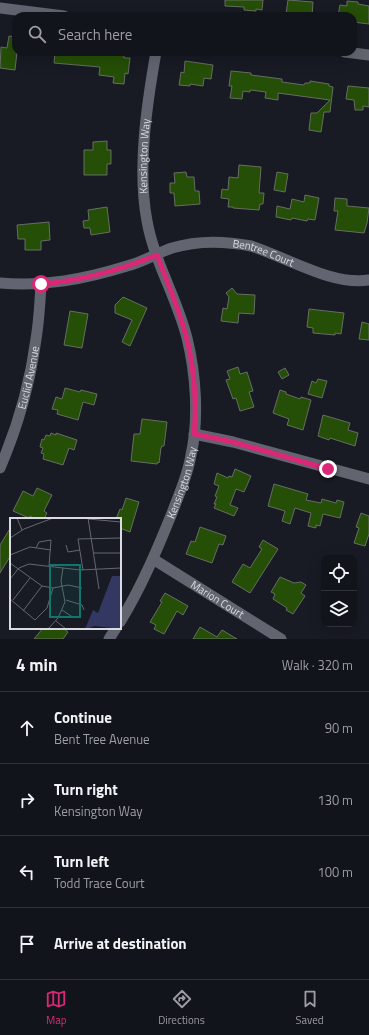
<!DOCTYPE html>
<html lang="en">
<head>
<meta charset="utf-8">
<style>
	:root { --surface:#12141b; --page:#1b1d24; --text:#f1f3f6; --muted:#9c9ea3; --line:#31333a; --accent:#db2777 }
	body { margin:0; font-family:"Titillium Web",sans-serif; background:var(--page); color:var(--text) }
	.controls { position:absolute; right:12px; bottom:12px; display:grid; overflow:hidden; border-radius:8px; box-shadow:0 4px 16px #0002 }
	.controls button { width:36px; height:36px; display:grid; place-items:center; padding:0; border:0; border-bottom:1px solid var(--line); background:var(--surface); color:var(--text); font:20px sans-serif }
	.stop { position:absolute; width:12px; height:12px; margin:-9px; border:3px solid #db2777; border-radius:50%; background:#fff }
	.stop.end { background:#db2777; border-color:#fff; box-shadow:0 1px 4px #0008 }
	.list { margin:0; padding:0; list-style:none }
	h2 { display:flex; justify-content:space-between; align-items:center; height:52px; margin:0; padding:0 16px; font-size:17px }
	h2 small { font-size:13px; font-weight:400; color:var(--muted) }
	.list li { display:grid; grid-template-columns:26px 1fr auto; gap:12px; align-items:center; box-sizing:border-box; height:72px; padding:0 16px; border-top:1px solid var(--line) }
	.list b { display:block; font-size:15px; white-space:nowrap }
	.list p { margin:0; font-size:13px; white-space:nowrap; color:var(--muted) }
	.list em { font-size:13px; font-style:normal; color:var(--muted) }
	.icon { flex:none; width:22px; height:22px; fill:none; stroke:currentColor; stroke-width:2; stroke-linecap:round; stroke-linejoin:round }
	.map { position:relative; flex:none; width:369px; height:639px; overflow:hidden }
	.search { position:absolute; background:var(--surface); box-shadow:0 4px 16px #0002; left:12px; right:12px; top:12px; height:44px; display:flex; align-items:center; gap:10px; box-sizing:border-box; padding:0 14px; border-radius:12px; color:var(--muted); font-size:15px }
	.sheet { height:340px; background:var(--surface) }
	nav { display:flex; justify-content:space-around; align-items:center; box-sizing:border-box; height:56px; border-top:1px solid var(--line); background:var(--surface); font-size:11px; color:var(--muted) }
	nav a { display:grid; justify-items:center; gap:2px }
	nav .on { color:var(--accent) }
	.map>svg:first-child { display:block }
	.building { fill:#254e06; stroke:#666e63 }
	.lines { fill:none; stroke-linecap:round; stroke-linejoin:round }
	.minor { stroke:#626570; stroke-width:11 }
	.route { stroke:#db2777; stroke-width:5 }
	.labels { text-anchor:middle; stroke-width:3; stroke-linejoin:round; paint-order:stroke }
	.street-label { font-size:11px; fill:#dadbe2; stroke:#050609 }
	.inset-road { fill:none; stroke:#666770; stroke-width:1 }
	.view { fill:#0f766e; fill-opacity:0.15; stroke:#0f766e; stroke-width:2 }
	.inset-edge { fill:none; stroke:#dadbe2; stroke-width:2 }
</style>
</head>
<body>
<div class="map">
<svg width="369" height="639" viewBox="0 0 369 639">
	<rect width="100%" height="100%" fill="#181a24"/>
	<!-- building -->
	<g class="building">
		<path d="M225 0H263L262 10 256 9V11L244 10V7L225 6Z"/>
		<path d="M288 0 313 2 312 16 286 14Z"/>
		<path d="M347 1 358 2V4L369 6V24L353 22V16H338L340 5 347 6Z"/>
		<path d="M9 36 16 37V52H17L15 70 0 68 1 47 7 48Z"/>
		<path d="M55 52H88L109 54 110 52H120L119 55H124V58H130L128 74 125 73 124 84 113 83 114 77 99 75 100 67 54 63Z"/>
		<path d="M185 61 213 65 211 79 204 78 203 86 190 84V86L179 85 181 72 184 73Z"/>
		<path d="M231 71 251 73V75L282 79V82L304 85 305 83H310V81L329 84V86L333 87 330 112H324L321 132 309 130 311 113H317L330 100 278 93V100L265 98 266 92 250 90V92L243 91 242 99 230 98 232 86H229Z"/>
		<path d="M348 86 369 88V107L363 106V110H355L354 100 346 99Z"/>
		<path d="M107 141V150H111V164H107V175H84V150H93V142Z"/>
		<path d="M239 165 261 167 259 193H264L263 204H260L259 210 233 208V207H228L229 199 221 198 222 189 228 190 229 177 238 178Z"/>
		<path d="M186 172 187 177H194L195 191H199L200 204 175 206 174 193H170V183H175L174 173Z"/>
		<path d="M277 172 288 174 285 192 274 190Z"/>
		<path d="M305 195 319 198 315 220 308 219 307 221 292 218 291 220 276 217 277 206 290 209 292 199 304 202Z"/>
		<path d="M335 198 347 199V206L369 208 367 223 364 233 335 230 338 211H334Z"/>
		<path d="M107 207 110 232 91 235 90 228H84L83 221 89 220 88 210Z"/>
		<path d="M49 222 50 240 41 241V250H25V239H18L17 225Z"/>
		<path d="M232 288 237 294 255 295 254 314 239 313 238 323 221 321 223 308 227 309 229 297 226 293Z"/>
		<path d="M123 297 147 308 130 346 122 342 132 320 115 313V305Z"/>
		<path d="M309 309 344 313 341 334 335 333V335L313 333V328L307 327Z"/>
		<path d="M70 311 88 314 82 348 64 345Z"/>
		<path d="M362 322 369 324V340L359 339Z"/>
		<path d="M238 367 240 374 247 372 253 391 249 392 254 407 240 411 236 398 233 399 226 380 230 379 227 371Z"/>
		<path d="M285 368 289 375 282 379 278 372Z"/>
		<path d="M318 379 327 381 322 398 308 394 312 381 316 383Z"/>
		<path d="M65 388 80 392 81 390 97 394 94 405 83 402 78 420 57 414 58 410 52 409 56 397 62 399Z"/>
		<path d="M280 390 286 392V394L300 399 301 397 311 400 303 430 287 425 289 419 273 413Z"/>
		<path d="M323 415 350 423 348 430 358 433 355 446 330 438 329 440 318 436Z"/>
		<path d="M142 419 167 422 164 446H162L161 448 159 463 158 462 157 464 131 461 134 434H140Z"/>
		<path d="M51 433 56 435V433L77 440 74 450 69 448 63 465 43 459 44 454 41 453 43 448 40 447 42 439 44 440 46 435 50 436Z"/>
		<path d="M235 469 251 476 244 492 236 489 230 505 238 508 234 516 214 508 216 504H214L217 497 215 496 219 486 214 484 217 473 228 478 229 476 232 477Z"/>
		<path d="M274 484 308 494 306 500 321 503 322 499 336 503 337 500 344 502 340 518 323 514 320 526 316 525V528L308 526 311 513 295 508 290 524 282 521 285 511 268 506Z"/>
		<path d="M37 488 52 495 44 511 47 513 44 519H36L30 516 29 518 13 511 23 491 33 496Z"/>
		<path d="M126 498 139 502 130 532 120 528V519H116L120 509 122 510Z"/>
		<path d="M361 513 369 516V534L365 546 354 543 359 528 356 527Z"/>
		<path d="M11 527V555L0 573V545Z"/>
		<path d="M200 527 226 536 223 545 219 544 212 563 186 554 191 541 195 542Z"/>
		<path d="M263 540 278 549 250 593 232 582 243 564 250 568 262 549 259 547Z"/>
		<path d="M280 577 294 583 301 582 306 585 301 593 305 596 293 614 286 610 287 608 273 599 275 594 271 592Z"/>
		<path d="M165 593 188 606 183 615 177 611 164 634 154 629 156 625 150 622 162 602 160 601Z"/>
		<path d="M200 627 217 637 222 630 237 639H193Z"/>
		<path d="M43 628H63L68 632 63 639H34Z"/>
	</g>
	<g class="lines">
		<!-- minor -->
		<g class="minor">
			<path d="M0 8 64 16"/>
			<path d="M345 52 369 55"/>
			<path id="s1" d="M0 283C44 287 85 279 127 266 143 262 157 253 172 248 198 240 225 241 251 246 286 257 332 286 369 280"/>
			<path d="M194 434 233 442 369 479"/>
			<path id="s2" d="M0 468C18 426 30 384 36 339 39 321 40 303 41 284"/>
			<path id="s3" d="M153 559 281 639"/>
			<path id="s4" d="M120 622C141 588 157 550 172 513 179 494 188 475 191 455 199 419 196 374 187 338 177 298 154 261 147 221 137 169 147 103 156 52"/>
			<path d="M109 639 116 628"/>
		</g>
	</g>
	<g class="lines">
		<!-- route -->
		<path class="route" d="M41 284C81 281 120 270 157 255 167 282 179 309 186 336 194 365 197 404 194 434L233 442 328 469"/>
	</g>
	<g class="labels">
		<!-- street labels -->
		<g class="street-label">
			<text dy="4" stroke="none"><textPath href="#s4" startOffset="489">Kensington Way</textPath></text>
			<text dy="4" stroke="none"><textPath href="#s1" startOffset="271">Bentree Court</textPath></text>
			<text dy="4" stroke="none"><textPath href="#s2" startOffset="95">Euclid Avenue</textPath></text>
			<text dy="4" stroke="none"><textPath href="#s4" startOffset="153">Kensington Way</textPath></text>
			<text dy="4" stroke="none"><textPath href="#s3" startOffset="76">Marion Court</textPath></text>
		</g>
	</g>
	<!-- overview -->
	<g transform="translate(10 518)">
		<rect width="111" height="111" fill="#181a24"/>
		<path d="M102 58H110L111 111 85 108 75 111 83 92 88 95Z" fill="#323862"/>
		<path class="inset-road" d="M7 0 12 12M78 0 89 71M78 1 111 4M0 20 14 11 43 0M56 27 58 34 70 32M26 30 29 24 41 22 39 48M84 35H111M0 37 20 29 41 32M0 45 32 68 43 70 58 67 72 70M73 52 68 21 111 20M0 61 9 50 19 46 70 52 111 50M0 81 25 102 37 90 43 70M3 82 20 60M56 82 72 87 74 92M52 92 64 100M13 93 32 68M46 103 56 111M38 111 48 100 55 84 51 63 53 50"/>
		<path class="view" d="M40 47H70V99H40Z"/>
		<rect width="111" height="111" class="inset-edge"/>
	</g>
</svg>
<div class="controls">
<button><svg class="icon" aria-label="locate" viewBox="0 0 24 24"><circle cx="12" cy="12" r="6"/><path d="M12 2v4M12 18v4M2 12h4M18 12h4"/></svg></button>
<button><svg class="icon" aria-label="layers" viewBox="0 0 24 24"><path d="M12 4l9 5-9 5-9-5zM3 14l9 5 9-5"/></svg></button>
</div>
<div class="stop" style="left:41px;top:284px"></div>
<div class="stop end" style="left:328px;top:469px"></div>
<div class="search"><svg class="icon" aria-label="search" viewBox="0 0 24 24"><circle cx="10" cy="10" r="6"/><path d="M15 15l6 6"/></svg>Search here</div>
</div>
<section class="sheet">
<h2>4 min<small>Walk · 320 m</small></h2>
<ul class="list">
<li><svg class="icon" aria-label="ahead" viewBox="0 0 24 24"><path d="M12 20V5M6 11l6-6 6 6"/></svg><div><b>Continue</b><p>Bent Tree Avenue</p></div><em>90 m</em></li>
<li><svg class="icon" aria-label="right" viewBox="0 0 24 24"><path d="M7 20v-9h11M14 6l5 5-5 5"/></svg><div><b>Turn right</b><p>Kensington Way</p></div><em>130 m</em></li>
<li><svg class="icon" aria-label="left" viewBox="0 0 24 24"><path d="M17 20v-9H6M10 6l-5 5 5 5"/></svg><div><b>Turn left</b><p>Todd Trace Court</p></div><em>100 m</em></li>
<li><svg class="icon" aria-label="arrive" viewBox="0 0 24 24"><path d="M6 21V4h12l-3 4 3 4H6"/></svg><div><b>Arrive at destination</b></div></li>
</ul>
</section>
<nav>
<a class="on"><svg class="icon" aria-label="map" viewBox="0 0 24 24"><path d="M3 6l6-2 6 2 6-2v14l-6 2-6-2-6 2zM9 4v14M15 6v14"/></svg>Map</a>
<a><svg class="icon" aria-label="directions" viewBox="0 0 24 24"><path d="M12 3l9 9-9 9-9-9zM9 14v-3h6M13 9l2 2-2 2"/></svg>Directions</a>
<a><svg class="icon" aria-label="saved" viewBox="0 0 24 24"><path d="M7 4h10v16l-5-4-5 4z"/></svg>Saved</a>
</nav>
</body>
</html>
